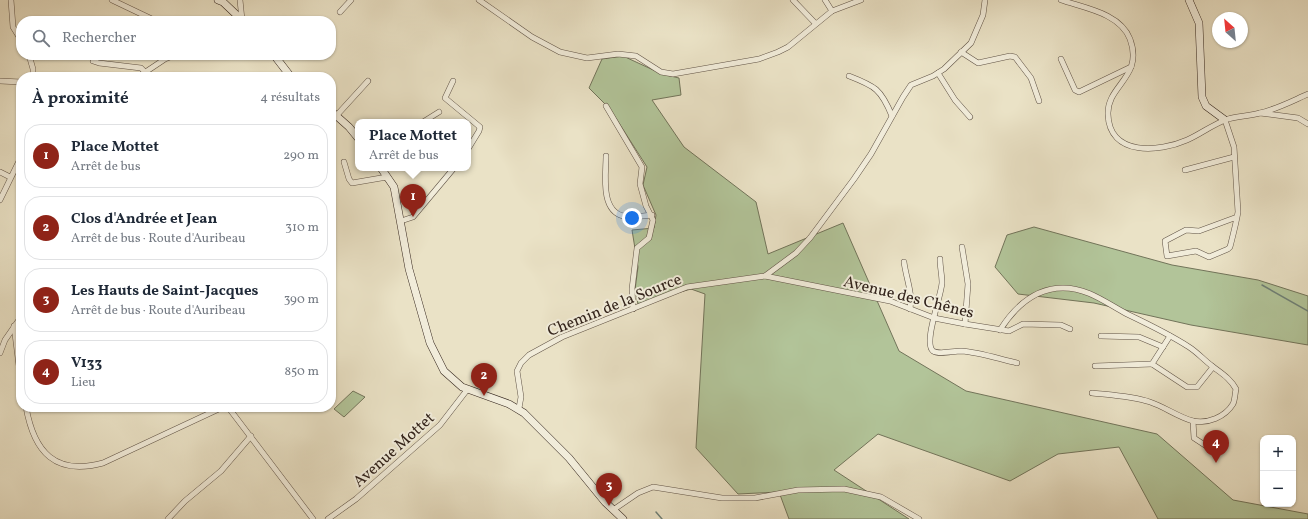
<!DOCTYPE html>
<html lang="fr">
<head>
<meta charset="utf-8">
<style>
	:root { --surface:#fff; --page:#f2f2f3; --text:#1f2937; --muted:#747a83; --line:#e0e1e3; --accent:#8f2418 }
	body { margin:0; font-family:Vollkorn,serif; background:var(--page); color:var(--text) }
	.controls { position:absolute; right:12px; bottom:12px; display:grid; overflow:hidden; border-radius:8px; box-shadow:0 1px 3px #0004 }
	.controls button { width:36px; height:36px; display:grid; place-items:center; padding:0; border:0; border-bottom:1px solid var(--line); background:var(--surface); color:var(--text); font:20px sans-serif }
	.compass { position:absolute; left:1212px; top:12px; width:36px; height:36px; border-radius:50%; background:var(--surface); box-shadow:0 1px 3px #0004; rotate:333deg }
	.you { position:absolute; left:632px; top:218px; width:14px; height:14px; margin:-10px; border:3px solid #fff; border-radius:50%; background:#1a73e8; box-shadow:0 0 0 6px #1a73e833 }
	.badge { display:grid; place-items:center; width:26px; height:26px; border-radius:50%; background:var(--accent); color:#fff; font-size:13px; font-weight:700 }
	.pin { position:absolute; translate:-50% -33px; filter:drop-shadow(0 1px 2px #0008) }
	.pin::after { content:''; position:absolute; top:21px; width:14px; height:12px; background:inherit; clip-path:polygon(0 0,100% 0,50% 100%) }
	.popup { position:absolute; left:355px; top:119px; width:116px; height:52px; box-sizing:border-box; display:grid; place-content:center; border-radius:8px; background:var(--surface); filter:drop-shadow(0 1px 3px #0005); font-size:13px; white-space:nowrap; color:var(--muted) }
	.popup b { font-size:15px; color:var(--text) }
	.popup::after { content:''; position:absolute; left:50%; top:100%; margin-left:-8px; border:8px solid transparent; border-top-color:var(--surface) }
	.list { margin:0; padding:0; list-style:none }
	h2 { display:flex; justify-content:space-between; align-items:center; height:52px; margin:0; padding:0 16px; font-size:17px }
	h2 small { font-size:13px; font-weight:400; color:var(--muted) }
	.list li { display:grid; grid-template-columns:26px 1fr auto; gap:12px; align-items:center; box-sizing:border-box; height:64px; margin:0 8px 8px; padding:0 8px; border:1px solid var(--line); border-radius:16px }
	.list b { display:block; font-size:15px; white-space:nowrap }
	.list p { margin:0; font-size:13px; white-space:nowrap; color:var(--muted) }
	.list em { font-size:13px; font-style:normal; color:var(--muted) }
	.icon { flex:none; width:22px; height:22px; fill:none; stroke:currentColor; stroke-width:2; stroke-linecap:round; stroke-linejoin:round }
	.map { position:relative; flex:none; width:1308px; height:519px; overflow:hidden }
	.search { position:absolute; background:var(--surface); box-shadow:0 1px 3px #0004; left:16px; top:16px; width:320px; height:44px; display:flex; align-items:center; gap:10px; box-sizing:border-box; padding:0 14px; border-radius:16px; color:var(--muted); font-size:15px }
	.panel { position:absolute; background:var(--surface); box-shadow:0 1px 3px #0004; left:16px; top:72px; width:320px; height:340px; border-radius:16px }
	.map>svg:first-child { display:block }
	.green { fill:#b2c499; stroke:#72745a }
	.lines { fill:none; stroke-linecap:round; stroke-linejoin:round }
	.stream { stroke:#6f8077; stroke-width:1.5 }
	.street-casing { stroke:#605346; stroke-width:6 }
	.secondary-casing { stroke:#32231b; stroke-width:8 }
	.street { stroke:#f1ecda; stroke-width:5 }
	.secondary { stroke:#f1ecda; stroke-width:7 }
	.labels { text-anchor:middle; stroke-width:4; stroke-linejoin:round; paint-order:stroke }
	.street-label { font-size:16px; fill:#32231b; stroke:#f1ecda }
</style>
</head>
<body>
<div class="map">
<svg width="1308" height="519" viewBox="0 0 1308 519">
	<rect width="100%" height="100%" fill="#eae2c6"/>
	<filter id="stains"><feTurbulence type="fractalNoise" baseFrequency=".005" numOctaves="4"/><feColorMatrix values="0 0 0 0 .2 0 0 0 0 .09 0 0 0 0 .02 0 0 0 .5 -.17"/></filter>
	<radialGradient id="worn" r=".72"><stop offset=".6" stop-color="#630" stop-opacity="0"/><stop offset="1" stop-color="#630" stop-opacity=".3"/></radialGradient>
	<!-- green -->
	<g class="green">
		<path d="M623 56 662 74 679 78 681 95 652 100 684 147 756 202 768 254 843 223 899 351 966 391 1157 434 1233 500 1308 514V519H1158L1119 447 1058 454 1010 481 878 434 834 470 909 519H789L779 492 738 494 696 448 705 294 691 289 638 304 635 290 638 267 632 230 654 228 656 215 643 185 647 167 610 109 589 88 602 59Z"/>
		<path d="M1034 227 1172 265 1258 280 1308 296V345L1191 325 1094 303 1018 294 995 267 1007 235Z"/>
		<path d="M353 391 365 397 344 417 334 409Z"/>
	</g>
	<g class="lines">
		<!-- stream -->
		<g class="stream">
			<path d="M1262 285 1308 311"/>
			<path d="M656 512 662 519"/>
		</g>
		<defs>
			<g id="street">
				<path d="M11 0 13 27 21 40"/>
				<path d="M112 0 156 21"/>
				<path d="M240 0 242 20"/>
				<path d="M479 0 532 37 560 52 587 58 618 54 636 56 661 72 673 74 759 59 778 52 788 47 832 11 861 0"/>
				<path d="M793 0 815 23"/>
				<path d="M825 0 832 11"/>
				<path d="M1061 0C1084 8 1120 13 1130 39 1144 77 1107 85 1108 114 1109 157 1160 152 1187 140 1201 134 1213 124 1228 119 1238 116 1249 116 1260 113 1277 109 1292 101 1308 94"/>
				<path d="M340 12 351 0"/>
				<path d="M961 52 978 63 1010 56 1015 57 1031 78 1039 101"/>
				<path d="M29 55 33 69V77"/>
				<path d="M1061 59 1075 90 1079 92 1131 67"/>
				<path d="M93 61 99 63 141 68 144 71"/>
				<path d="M938 73 955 100 970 117"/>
				<path d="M849 76C875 86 881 89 892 116"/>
				<path d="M138 77 165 59 175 55"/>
				<path d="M0 81 21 82"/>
				<path d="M453 81 445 98 480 127 479 131 468 149"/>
				<path d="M606 106 642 167 640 184 646 206 653 220 649 238 637 248 632 289 633 309"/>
				<path d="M1260 113 1298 118 1308 124"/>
				<path d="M337 115 368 81"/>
				<path d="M1225 120 1234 147 1238 212C1236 224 1233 235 1230 247L1228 249 1209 257 1196 251 1167 256 1165 241 1186 230 1199 231 1237 217"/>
				<path d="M423 122 439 112"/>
				<path d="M606 156C606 174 600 210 623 216 631 218 643 216 652 215"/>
				<path d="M344 162 349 179 352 183 387 177"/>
				<path d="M1185 170 1234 157"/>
				<path d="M0 172 10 177"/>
				<path d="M0 200 21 157"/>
				<path d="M401 221 413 217 454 168"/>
				<path d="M962 247 968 284 965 324"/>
				<path d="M940 259C940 267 942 275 942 283 941 297 923 343 933 351 939 355 953 351 961 351 979 352 999 359 1017 363"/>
				<path d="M904 262C906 278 913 293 910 309"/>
				<path d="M765 276 890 301 934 318 965 324 1009 331 1023 324 1061 325 1070 329"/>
				<path d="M14 326 21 382"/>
				<path d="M1000 330C1014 308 1035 288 1063 288 1088 288 1106 303 1127 314 1148 324 1169 334 1189 347 1197 352 1204 360 1212 366 1221 373 1230 378 1236 389 1235 393 1235 400 1233 404 1225 417 1208 424 1193 421 1178 417 1165 407 1150 402 1132 396 1111 395 1092 393"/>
				<path d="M1101 336 1139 337 1163 347"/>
				<path d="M1170 336 1152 364 1187 387H1197L1213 367"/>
				<path d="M0 353 5 340 21 317"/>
				<path d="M1095 366 1152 364"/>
				<path d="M26 407C34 452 55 476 103 463L223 407"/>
				<path d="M228 407 313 519"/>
				<path d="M519 408 521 397 517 371 521 363 529 355 562 337 687 287 765 276 796 253 810 238 854 179 871 154 903 97 911 85 933 76 944 69 971 43 983 15 985 0"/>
				<path d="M1193 421 1194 438 1217 453"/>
				<path d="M613 510 638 493 653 487 722 498H755L798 490 844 489 881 497 919 519"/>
				<path d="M168 519 185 501 221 471 251 436"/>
				<path d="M328 519 356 499 440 425 467 390"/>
			</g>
			<g id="secondary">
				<path d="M218 0 223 2 243 21"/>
				<path d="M1189 0 1199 23 1202 97 1206 106 1225 120"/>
				<path d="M274 55 291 77"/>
				<path d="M331 111 349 127 358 138"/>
				<path d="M381 168 394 187 409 269 430 343 444 371 462 387 509 404 524 413 569 458 605 502 623 519"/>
			</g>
		</defs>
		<!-- street casing -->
		<use href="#street" class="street-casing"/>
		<!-- secondary casing -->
		<use href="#secondary" class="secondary-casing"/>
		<!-- street -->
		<use href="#street" class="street"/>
		<!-- secondary -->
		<use href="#secondary" class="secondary"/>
	</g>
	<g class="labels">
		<!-- street labels -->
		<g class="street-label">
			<text transform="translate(909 296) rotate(14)" y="6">Avenue des Chênes</text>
			<text transform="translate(614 304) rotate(-22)" y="6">Chemin de la Source</text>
			<text transform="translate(393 449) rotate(-42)" y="6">Avenue Mottet</text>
		</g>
	</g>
	<rect width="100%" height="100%" filter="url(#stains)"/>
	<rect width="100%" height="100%" fill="url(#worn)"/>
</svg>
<div class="controls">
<button>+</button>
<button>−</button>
</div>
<svg class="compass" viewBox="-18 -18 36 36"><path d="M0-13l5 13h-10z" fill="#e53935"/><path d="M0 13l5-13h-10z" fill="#747a83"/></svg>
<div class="you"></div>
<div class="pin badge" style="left:413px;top:217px">1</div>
<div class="popup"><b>Place Mottet</b>Arrêt de bus</div>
<div class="pin badge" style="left:484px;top:396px">2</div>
<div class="pin badge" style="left:609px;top:506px">3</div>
<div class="pin badge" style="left:1216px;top:463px">4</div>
<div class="search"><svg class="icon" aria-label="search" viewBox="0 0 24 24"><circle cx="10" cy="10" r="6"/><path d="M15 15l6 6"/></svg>Rechercher</div>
<section class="panel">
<h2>À proximité<small>4 résultats</small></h2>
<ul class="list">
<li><span class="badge">1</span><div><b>Place Mottet</b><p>Arrêt de bus</p></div><em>290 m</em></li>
<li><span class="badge">2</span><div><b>Clos d'Andrée et Jean</b><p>Arrêt de bus · Route d'Auribeau</p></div><em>310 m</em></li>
<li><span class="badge">3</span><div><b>Les Hauts de Saint-Jacques</b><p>Arrêt de bus · Route d'Auribeau</p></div><em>390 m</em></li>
<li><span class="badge">4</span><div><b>V133</b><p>Lieu</p></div><em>850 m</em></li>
</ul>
</section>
</div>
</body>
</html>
